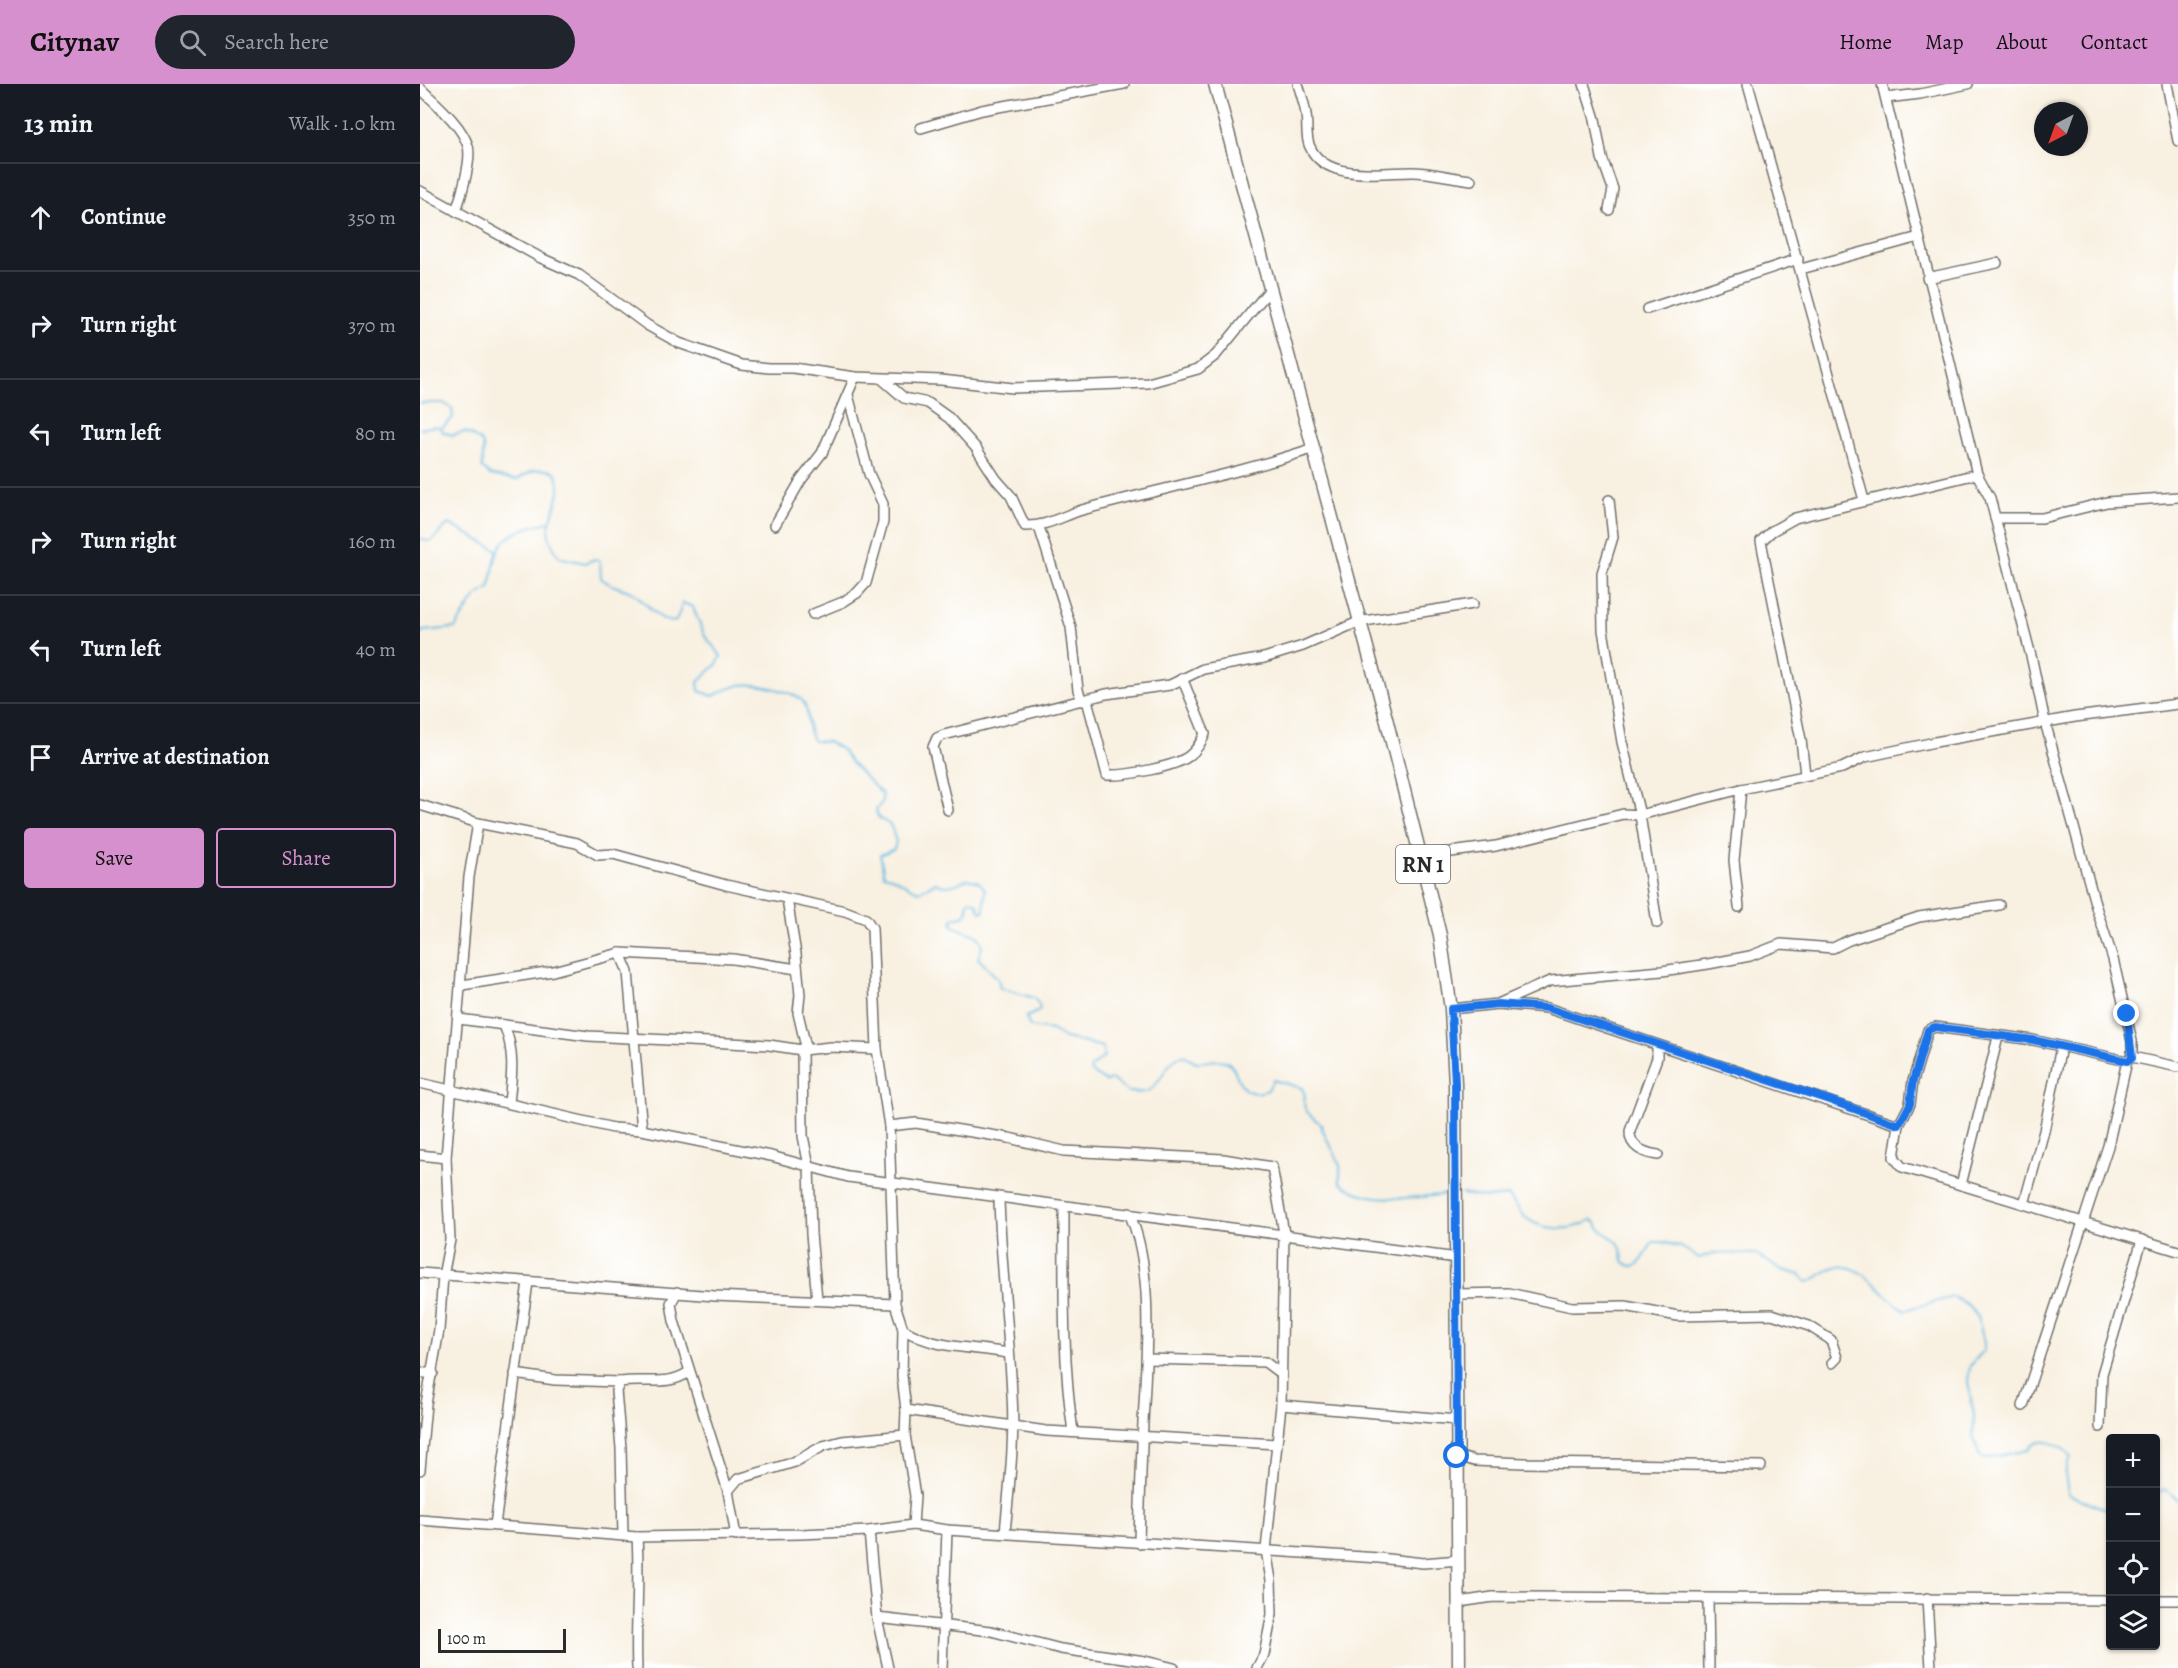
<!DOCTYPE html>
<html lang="en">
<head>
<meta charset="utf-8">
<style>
	:root { --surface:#171b24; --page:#20242c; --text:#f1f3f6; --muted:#9ea1a6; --line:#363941; --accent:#d690ce }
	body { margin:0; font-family:Alegreya,serif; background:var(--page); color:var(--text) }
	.controls { position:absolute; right:18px; bottom:18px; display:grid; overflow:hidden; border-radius:6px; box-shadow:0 2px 4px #0004 }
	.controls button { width:54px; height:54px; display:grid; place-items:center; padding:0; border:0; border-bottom:2px solid var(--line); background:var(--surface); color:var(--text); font:30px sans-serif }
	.compass { position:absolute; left:1614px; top:18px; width:54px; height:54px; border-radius:50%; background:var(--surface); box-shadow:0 2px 4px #0004; rotate:221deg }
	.scale { position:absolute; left:18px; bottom:15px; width:128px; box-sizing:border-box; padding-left:6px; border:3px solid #2b2b2b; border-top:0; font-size:16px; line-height:21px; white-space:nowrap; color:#2b2b2b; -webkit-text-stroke:4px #fff; paint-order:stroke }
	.stop { position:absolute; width:18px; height:18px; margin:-14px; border:4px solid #1a73e8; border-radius:50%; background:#fff }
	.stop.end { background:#1a73e8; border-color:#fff; box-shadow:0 2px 6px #0008 }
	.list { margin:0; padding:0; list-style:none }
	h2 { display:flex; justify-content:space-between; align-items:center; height:78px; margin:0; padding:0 24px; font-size:26px }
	h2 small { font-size:20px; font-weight:400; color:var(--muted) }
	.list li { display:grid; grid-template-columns:39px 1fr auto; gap:18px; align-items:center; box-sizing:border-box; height:108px; padding:0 24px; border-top:2px solid var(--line) }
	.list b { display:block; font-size:22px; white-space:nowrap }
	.list em { font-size:20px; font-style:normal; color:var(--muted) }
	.actions { display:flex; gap:12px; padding:18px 24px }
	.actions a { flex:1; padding:14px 0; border:2px solid var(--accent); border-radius:6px; text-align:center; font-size:21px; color:var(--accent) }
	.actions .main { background:var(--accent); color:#111 }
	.icon { flex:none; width:33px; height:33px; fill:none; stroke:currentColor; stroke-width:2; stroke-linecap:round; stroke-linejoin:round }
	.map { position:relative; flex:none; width:1758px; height:1584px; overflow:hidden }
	header { display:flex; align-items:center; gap:36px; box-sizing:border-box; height:84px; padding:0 30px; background:var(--accent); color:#111 }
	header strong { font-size:28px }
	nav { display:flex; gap:33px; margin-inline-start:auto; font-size:21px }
	.search { width:420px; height:54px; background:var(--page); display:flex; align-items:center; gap:15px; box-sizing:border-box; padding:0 21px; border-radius:33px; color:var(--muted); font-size:22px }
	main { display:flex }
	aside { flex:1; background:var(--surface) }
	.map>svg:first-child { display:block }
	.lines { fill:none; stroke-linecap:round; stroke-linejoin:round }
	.stream { stroke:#64b8e0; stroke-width:2 }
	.minor-casing { stroke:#73706a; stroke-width:12 }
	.major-casing { stroke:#73706a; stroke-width:15 }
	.minor { stroke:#fff; stroke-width:9 }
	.major { stroke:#fff; stroke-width:12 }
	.route { stroke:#1a73e8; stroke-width:8 }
	.labels { text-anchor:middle; stroke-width:4.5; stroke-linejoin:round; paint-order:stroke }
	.shield { fill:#fff; stroke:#6b6b6b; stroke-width:1.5 }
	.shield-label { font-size:22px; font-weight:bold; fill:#2b2b2b }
</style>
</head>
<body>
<header>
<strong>Citynav</strong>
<div class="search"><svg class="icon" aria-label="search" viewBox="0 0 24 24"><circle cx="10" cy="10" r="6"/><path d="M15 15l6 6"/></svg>Search here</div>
<nav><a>Home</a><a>Map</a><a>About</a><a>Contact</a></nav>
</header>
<main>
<aside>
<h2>13 min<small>Walk · 1.0 km</small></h2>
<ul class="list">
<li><svg class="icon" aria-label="ahead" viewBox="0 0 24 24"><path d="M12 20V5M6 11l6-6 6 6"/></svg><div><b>Continue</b></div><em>350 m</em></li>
<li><svg class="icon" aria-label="right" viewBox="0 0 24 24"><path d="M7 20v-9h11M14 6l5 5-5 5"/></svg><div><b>Turn right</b></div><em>370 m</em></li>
<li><svg class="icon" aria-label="left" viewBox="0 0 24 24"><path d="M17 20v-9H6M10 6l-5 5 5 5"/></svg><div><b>Turn left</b></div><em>80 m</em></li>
<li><svg class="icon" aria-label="right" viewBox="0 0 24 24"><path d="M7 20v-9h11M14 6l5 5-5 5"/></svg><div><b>Turn right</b></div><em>160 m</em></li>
<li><svg class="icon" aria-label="left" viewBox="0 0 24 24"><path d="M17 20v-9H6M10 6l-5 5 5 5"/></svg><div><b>Turn left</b></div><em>40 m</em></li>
<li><svg class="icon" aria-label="arrive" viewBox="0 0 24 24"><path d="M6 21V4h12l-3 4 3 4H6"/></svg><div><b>Arrive at destination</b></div></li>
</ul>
<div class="actions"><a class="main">Save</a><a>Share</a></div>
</aside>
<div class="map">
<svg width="1758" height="1584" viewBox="0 0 1758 1584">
	<rect width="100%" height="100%" fill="#fff"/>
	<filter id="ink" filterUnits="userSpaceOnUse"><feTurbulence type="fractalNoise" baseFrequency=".0167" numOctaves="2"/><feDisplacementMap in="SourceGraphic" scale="12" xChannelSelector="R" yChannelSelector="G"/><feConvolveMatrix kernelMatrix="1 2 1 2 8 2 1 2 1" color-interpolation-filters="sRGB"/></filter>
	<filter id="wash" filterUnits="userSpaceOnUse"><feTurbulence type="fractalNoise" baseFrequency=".008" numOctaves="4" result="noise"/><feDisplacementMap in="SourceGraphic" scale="24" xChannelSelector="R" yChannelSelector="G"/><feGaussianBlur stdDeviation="1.35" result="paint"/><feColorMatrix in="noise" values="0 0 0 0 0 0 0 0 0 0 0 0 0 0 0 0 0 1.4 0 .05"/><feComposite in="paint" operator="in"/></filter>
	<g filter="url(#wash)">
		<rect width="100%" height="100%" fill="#f8f0e0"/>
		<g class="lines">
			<!-- stream -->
			<g class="stream">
				<path d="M0 319H24L32 325 33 334 21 344"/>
				<path d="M0 345 15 342 21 344 23 348 32 351 45 348C69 360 63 359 62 384L70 391 96 396C111 387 118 382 135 388 148 410 126 433 129 451 130 459 135 466 139 473L165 479 175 475 180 477 181 494C191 504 204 503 215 510 225 518 243 542 256 537L263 519 273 523 284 551 301 572 297 580 278 598 279 607 293 612C301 608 311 603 320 601 334 599 380 607 385 621 390 634 385 645 394 657L408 658 421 665 432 680 462 710V718L456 726C458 738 464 735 471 742L476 758 474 765 460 771 464 791C478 793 486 804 500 807L515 799C526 805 536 801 547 795L559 798 565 805 564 827 561 828 557 819 550 816 547 821 548 827 544 832 533 834 532 841C546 851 572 847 558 874L578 895 580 904 614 914 620 922 619 927 606 933 610 943 632 946 645 954 683 963 684 973 670 984 671 988 686 998 691 995 708 1008C715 1008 724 1010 730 1006 740 1000 751 968 765 972 769 973 772 977 777 978 785 979 796 974 805 977 822 982 813 1019 848 1006L853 996 882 1004 885 1012C881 1027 890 1031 901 1040 904 1055 914 1064 919 1079 922 1085 919 1091 920 1098 946 1122 998 1113 1031 1110"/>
				<path d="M0 454C16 464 17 446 29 440L77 466"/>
				<path d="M0 550 3 547 35 544 56 512 69 504C73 493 73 479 78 467 86 448 111 442 129 438"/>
				<path d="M1042 1110 1067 1114 1088 1112C1095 1118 1099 1128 1106 1134 1123 1147 1153 1148 1171 1136L1175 1138C1187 1159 1201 1147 1203 1177 1220 1193 1225 1167 1233 1158H1243L1261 1163 1279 1174 1294 1169 1335 1170 1362 1186 1381 1191 1386 1198C1398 1197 1404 1185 1415 1183 1446 1178 1461 1214 1485 1226L1533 1213 1548 1221 1558 1233 1564 1259V1266L1550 1282 1548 1298 1554 1332 1553 1351 1559 1371 1565 1375 1608 1366C1618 1350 1642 1360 1651 1373L1645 1389 1648 1410 1690 1427"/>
				<path d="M1736 1410 1745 1405 1758 1416"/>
			</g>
		</g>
	</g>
	<g filter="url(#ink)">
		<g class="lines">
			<defs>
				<g id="minor">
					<path d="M878 0C881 10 885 21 886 31 888 42 885 53 890 63 906 98 961 88 992 88 1011 88 1032 94 1051 96"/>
					<path d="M1164 0 1175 35 1182 74 1193 105 1189 126"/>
					<path d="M1328 0 1444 416"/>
					<path d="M1462 0 1557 390 1570 414 1612 576 1625 638 1676 823 1693 875 1712 957V973L1707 977 1688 1062 1603 1322"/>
					<path d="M1747 0 1758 57"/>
					<path d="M0 4C16 20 41 40 48 62 52 76 41 113 36 127"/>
					<path d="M1466 14 1500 10 1548 0"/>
					<path d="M501 44 562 26 704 0"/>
					<path d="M0 107 121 174 159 191 227 241 259 259 322 281 349 284H373L435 293 521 296 593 304 728 299 778 285 796 271 850 205"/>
					<path d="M1381 185 1499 153"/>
					<path d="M1507 194 1577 179"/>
					<path d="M1227 225 1378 175"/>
					<path d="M462 295 484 314 508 319 529 334 556 364 576 395 591 412 605 442C626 443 642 432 662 426 739 405 818 390 894 364"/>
					<path d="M1189 416 1193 453 1182 489 1183 546 1202 658 1220 731 1237 839"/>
					<path d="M1575 434H1622L1687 418 1758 413"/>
					<path d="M355 441 381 396 402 369 435 293"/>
					<path d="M619 443 651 543 658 606 662 617"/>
					<path d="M393 530 423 518 437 509 446 499 463 438V420L449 390 428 311"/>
					<path d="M667 616 687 691C705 692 755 683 769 672 777 666 781 658 785 650L762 594"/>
					<path d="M1385 690 1381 656 1341 457 1352 447 1375 434 1557 390"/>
					<path d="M0 721 58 739 157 759 178 771 193 770 306 801 425 827 446 835 452 844 457 965 469 1042 475 1220 483 1245 482 1292 486 1326 485 1351 495 1412 493 1441"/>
					<path d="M528 726 513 663 517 654 524 651 686 610 750 601 783 585 844 574 883 562 938 538 1053 520"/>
					<path d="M1001 772 1076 762 1203 730 1220 731 1321 705 1422 684 1445 673 1515 658 1655 633 1758 620"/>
					<path d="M367 815 376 870 380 911 378 929 385 959 382 966 383 1052 389 1082 391 1150 397 1215"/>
					<path d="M1319 823 1314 776 1321 705"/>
					<path d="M200 869 208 888 222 1046"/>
					<path d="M42 901 133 887 200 869 313 875 377 885"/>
					<path d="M1080 919 1130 897 1242 887 1288 880 1330 872 1361 860 1413 864 1429 856 1499 833 1579 821"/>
					<path d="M1031 925 1078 920 1127 924 1479 1041 1474 1073 1482 1083 1758 1167"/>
					<path d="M39 935 168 952 349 961 382 966 411 963 457 965"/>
					<path d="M84 941C95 967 92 992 89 1019"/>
					<path d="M1237 961V974L1210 1047C1209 1063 1224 1069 1238 1071"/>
					<path d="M1712 973 1758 983"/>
					<path d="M0 999 193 1044 222 1046 351 1072 428 1093 1037 1174"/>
					<path d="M1479 1041 1490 1020 1493 997 1508 946 1515 943 1613 956 1707 977"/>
					<path d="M469 1042 496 1039 589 1054 644 1067 803 1075 852 1083 864 1149 861 1321 846 1466 851 1496 852 1530 844 1571 837 1584"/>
					<path d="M0 1071 26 1074"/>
					<path d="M1541 1101 1578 953"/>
					<path d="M579 1115C581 1181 589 1246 592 1311 595 1357 589 1403 585 1449"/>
					<path d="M1604 1120 1624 1047 1641 963"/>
					<path d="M644 1122C644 1197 642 1273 653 1348"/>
					<path d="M709 1129C735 1185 726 1277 723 1339 721 1379 720 1419 719 1459"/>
					<path d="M0 1189 295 1212 475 1220"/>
					<path d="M257 1208 251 1219 254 1237 308 1407 316 1452"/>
					<path d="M1036 1210 1089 1209 1152 1223 1205 1222 1258 1232 1352 1230 1389 1242 1411 1256 1417 1274 1412 1279"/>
					<path d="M483 1245C516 1266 551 1262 588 1269"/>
					<path d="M726 1275 845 1278 861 1290"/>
					<path d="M0 1289H13"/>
					<path d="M95 1290 135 1296 200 1298"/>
					<path d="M861 1321 1037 1336"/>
					<path d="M486 1326 626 1347 857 1360"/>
					<path d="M1680 1343 1682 1290 1722 1156"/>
					<path d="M1037 1372 1054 1377 1104 1379 1341 1382"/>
					<path d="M0 1386 6 1320 19 1246 23 1192 30 1156 26 1074 49 793 58 739"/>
					<path d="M308 1407 318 1395 375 1378 403 1362 422 1357 485 1351"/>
					<path d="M0 1436 217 1453 380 1450 449 1447 493 1441 527 1446 959 1474 1003 1479 1039 1476"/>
					<path d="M75 1441 108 1198"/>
					<path d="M449 1447 457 1534 468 1584"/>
					<path d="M203 1451 201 1364 196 1307 200 1298C225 1294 247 1303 269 1288"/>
					<path d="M1507 1514 1511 1584"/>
					<path d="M1288 1515 1289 1584"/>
					<path d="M1736 1516H1758"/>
					<path d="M1039 1518 1073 1513 1690 1516"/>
					<path d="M457 1534 571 1547 641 1565 725 1577 754 1584"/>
					<path d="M217 1584C215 1540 220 1497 217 1453"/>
					<path d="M522 1584 527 1446"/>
				</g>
				<path id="major" d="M795 0 966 634 1020 851 1031 925 1035 999 1039 1584"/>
			</defs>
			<!-- minor casing -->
			<use href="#minor" class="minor-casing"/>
			<!-- major casing -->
			<use href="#major" class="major-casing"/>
			<!-- minor -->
			<use href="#minor" class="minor"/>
			<!-- major -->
			<use href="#major" class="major"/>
		</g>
	</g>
	<g class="lines" filter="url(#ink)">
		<!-- route -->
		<path class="route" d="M1037 1372 1035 999 1031 925 1078 920 1127 924 1409 1016 1479 1041 1490 1020 1493 997 1508 946 1515 943 1613 956 1707 977 1712 974 1707 930"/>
	</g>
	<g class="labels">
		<!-- shield labels -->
		<rect class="shield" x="976" y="761" width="54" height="38" rx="4.5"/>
		<g class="shield-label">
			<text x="1003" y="788">RN 1</text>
		</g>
	</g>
</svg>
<div class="controls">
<button>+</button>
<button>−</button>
<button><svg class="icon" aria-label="locate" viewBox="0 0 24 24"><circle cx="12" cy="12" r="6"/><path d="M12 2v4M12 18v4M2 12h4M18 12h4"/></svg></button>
<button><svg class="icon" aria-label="layers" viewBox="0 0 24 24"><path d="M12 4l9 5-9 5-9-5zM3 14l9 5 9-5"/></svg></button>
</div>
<svg class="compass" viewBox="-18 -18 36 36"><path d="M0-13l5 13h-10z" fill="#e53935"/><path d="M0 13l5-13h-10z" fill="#9ea1a6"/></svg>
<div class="scale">100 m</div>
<div class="stop" style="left:1037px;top:1372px"></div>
<div class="stop end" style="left:1707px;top:930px"></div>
</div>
</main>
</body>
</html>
